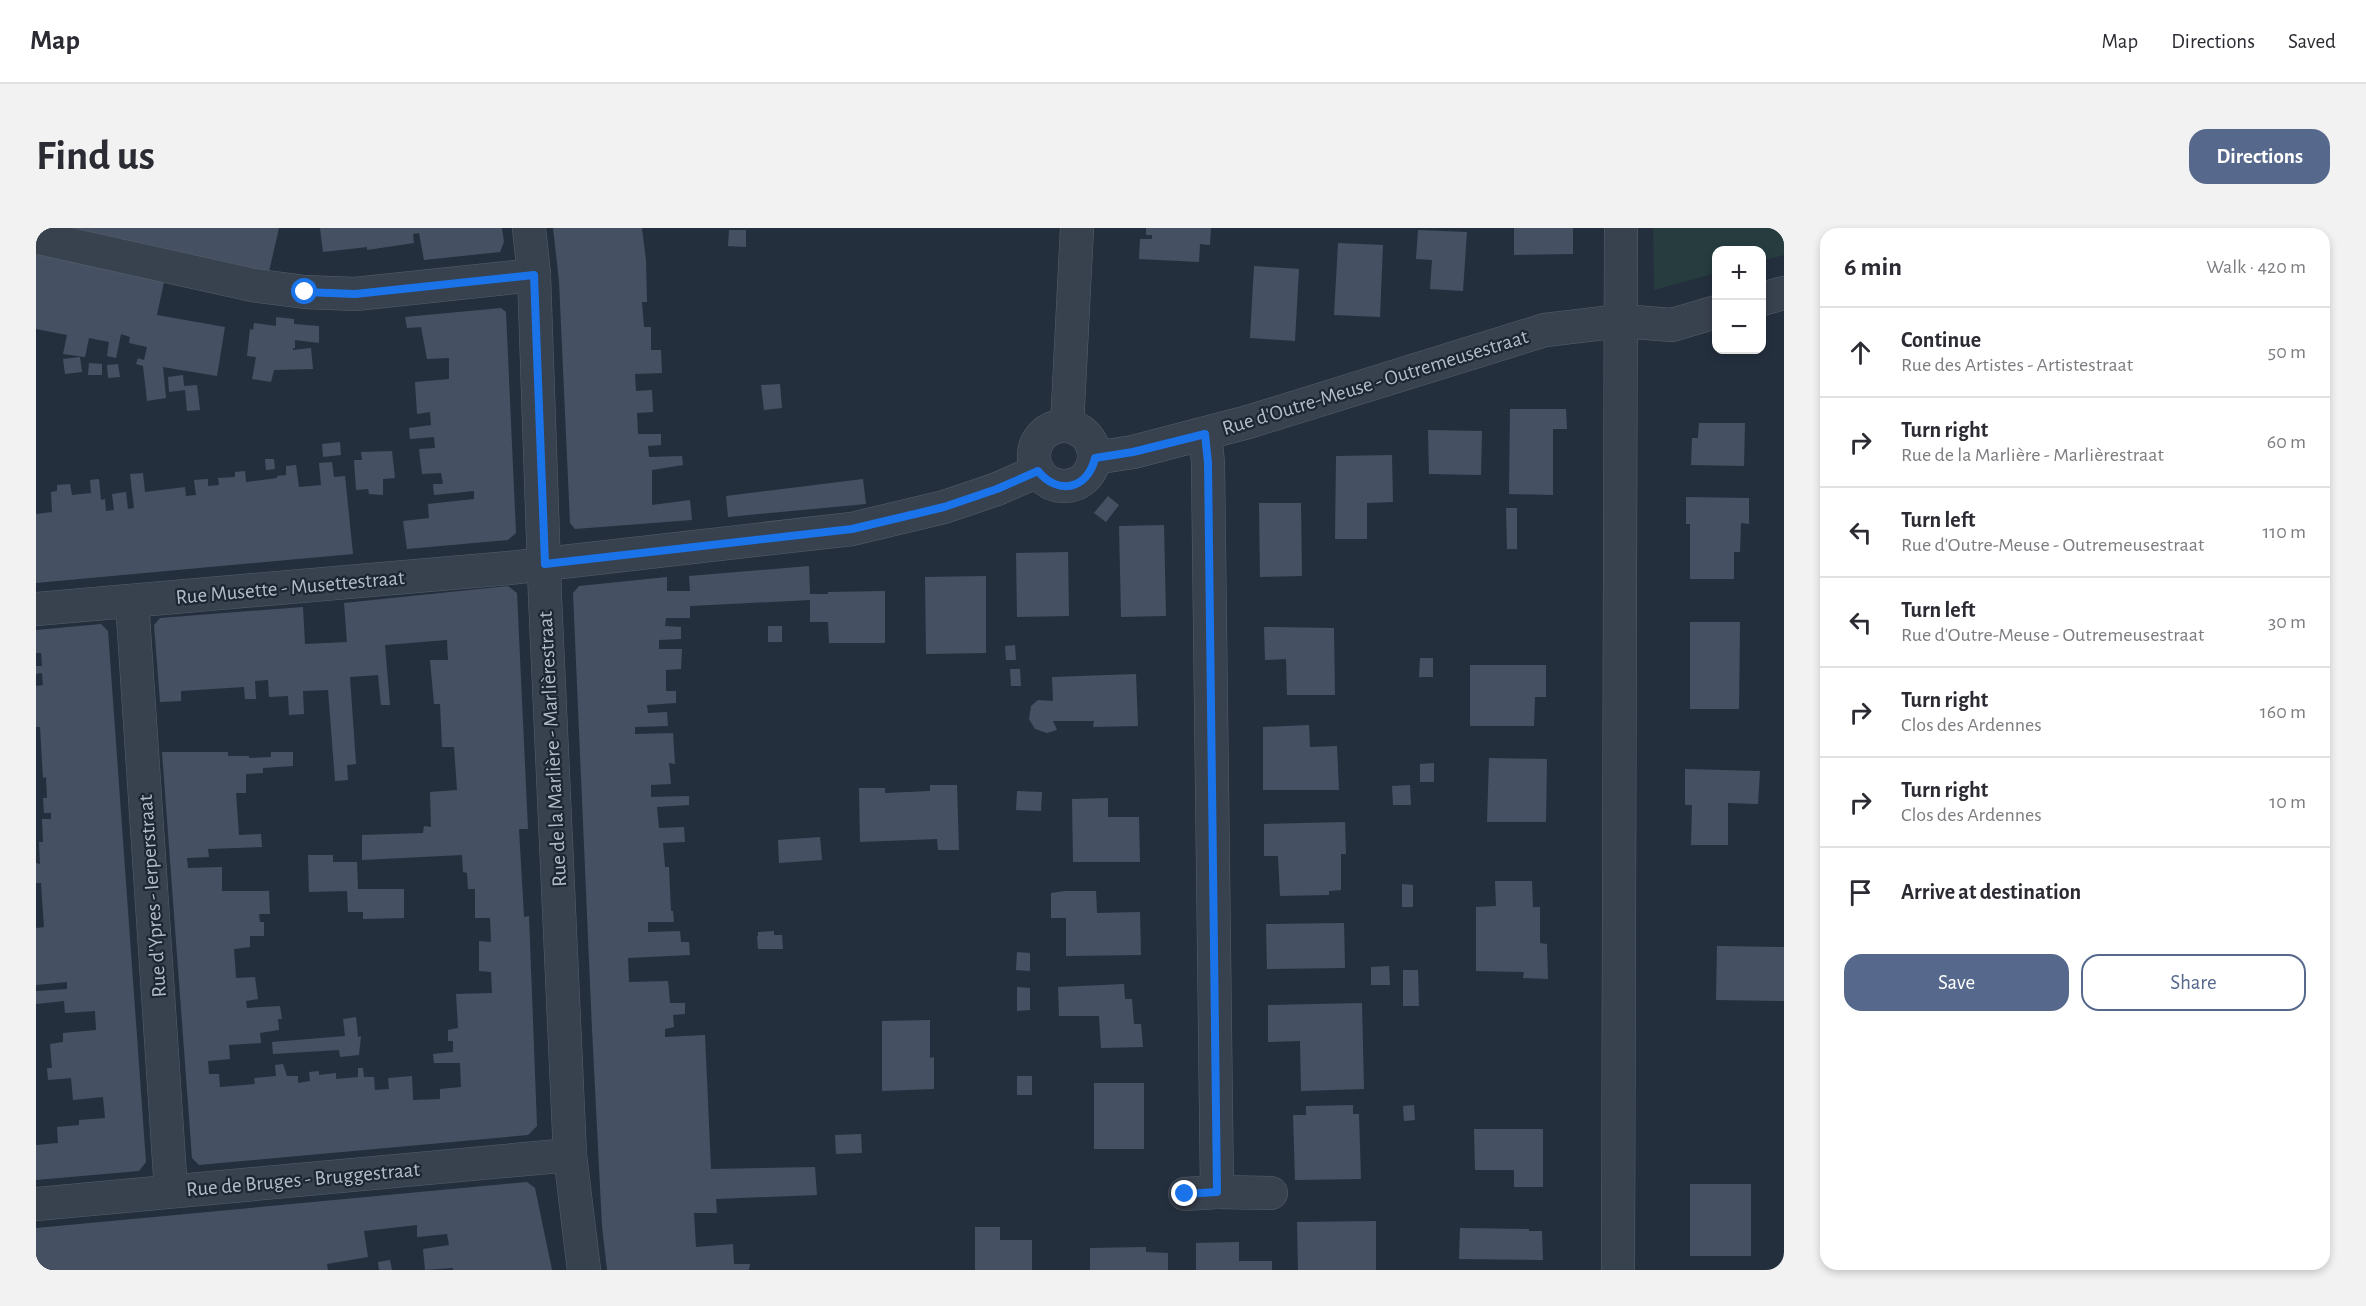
<!DOCTYPE html>
<html lang="en">
<head>
<meta charset="utf-8">
<style>
	:root { --surface:#fff; --page:#f2f2f3; --text:#2b2b33; --muted:#7c7c81; --line:#e1e1e2; --accent:#56698c }
	body { margin:0; font-family:"Alegreya Sans",sans-serif; background:var(--page); color:var(--text) }
	.controls { position:absolute; right:18px; top:18px; display:grid; overflow:hidden; border-radius:12px; box-shadow:0 3px 9px #0003 }
	.controls button { width:54px; height:54px; display:grid; place-items:center; padding:0; border:0; border-bottom:2px solid var(--line); background:var(--surface); color:var(--text); font:30px sans-serif }
	.stop { position:absolute; width:18px; height:18px; margin:-14px; border:4px solid #1a73e8; border-radius:50%; background:#fff }
	.stop.end { background:#1a73e8; border-color:#fff; box-shadow:0 2px 6px #0008 }
	.list { margin:0; padding:0; list-style:none }
	h2 { display:flex; justify-content:space-between; align-items:center; height:78px; margin:0; padding:0 24px; font-size:26px }
	h2 small { font-size:20px; font-weight:400; color:var(--muted) }
	.list li { display:grid; grid-template-columns:39px 1fr auto; gap:18px; align-items:center; box-sizing:border-box; height:90px; padding:0 24px; border-top:2px solid var(--line) }
	.list b { display:block; font-size:22px; white-space:nowrap }
	.list p { margin:0; font-size:20px; white-space:nowrap; color:var(--muted) }
	.list em { font-size:20px; font-style:normal; color:var(--muted) }
	.actions { display:flex; gap:12px; padding:18px 24px }
	.actions a { flex:1; padding:14px 0; border:2px solid var(--accent); border-radius:18px; text-align:center; font-size:21px; color:var(--accent) }
	.actions .main { background:var(--accent); color:#fff }
	.icon { flex:none; width:33px; height:33px; fill:none; stroke:currentColor; stroke-width:2; stroke-linecap:round; stroke-linejoin:round }
	.map { position:relative; flex:none; width:1748px; height:1042px; overflow:hidden; border-radius:18px }
	header { display:flex; align-items:center; gap:36px; box-sizing:border-box; height:84px; padding:0 30px; background:var(--surface); border-bottom:2px solid var(--line) }
	header strong { font-size:28px }
	nav { display:flex; gap:33px; margin-inline-start:auto; font-size:21px }
	.intro { display:flex; align-items:center; justify-content:space-between; box-sizing:border-box; height:144px; padding:0 36px }
	h1 { margin:0; font-size:42px }
	.button { padding:15px 27px; border-radius:18px; background:var(--accent); color:#fff; font-size:21px; font-weight:700 }
	main { display:flex; gap:36px; padding:0 36px }
	aside { flex:1; background:var(--surface); border-radius:18px; box-shadow:0 3px 9px #0003 }
	.map>svg:first-child { display:block }
	.green { fill:#263c3f }
	.building { fill:#455162 }
	.lines { fill:none; stroke-linecap:round; stroke-linejoin:round }
	.minor-casing { stroke:#565f6c; stroke-width:34 }
	.minor { stroke:#38414e; stroke-width:33 }
	.route { stroke:#1a73e8; stroke-width:8 }
	.labels { text-anchor:middle; stroke-width:4.5; stroke-linejoin:round; paint-order:stroke }
	.street-label { font-size:21px; fill:#b4bcc9; stroke:#1d2633 }
</style>
</head>
<body>
<header>
<strong>Map</strong>
<nav><a>Map</a><a>Directions</a><a>Saved</a></nav>
</header>
<div class="intro"><h1>Find us</h1><a class="button">Directions</a></div>
<main>
<div class="map">
<svg width="1748" height="1042" viewBox="0 0 1748 1042">
	<rect width="100%" height="100%" fill="#242f3e"/>
	<!-- green -->
	<path class="green" d="M1617 0H1748V27L1726 33V22H1680V45L1618 62Z"/>
	<!-- building -->
	<g class="building">
		<path d="M17 0H243L232 48Z"/>
		<path d="M284 0H466L468 14 464 24 388 32 383 5 377 6 378 15 331 22V19L287 24Z"/>
		<path d="M517 0H606L610 33 611 74H606L608 99H615V122H625L626 145 599 146 600 163 616 162 617 184 601 185 602 206H625V217L612 218 613 229 646 228 647 237 616 242V277L654 272 656 292 539 301 534 295 523 53Z"/>
		<path d="M1110 0H1175L1174 17 1164 16 1163 34 1103 31 1104 11H1116V7H1110Z"/>
		<path d="M1478 0H1537V26L1478 27Z"/>
		<path d="M693 2H710V19L692 18Z"/>
		<path d="M1382 2 1431 4 1427 63 1394 61 1396 32 1380 31Z"/>
		<path d="M1302 15 1347 17 1344 89 1298 87Z"/>
		<path d="M0 21 129 49 121 87 189 99 181 148 127 139 130 170 111 173 107 138 100 136 102 130 108 132 111 119 93 115 94 109 85 106 80 130 71 128 73 114 53 110 49 129 27 126 31 107 0 101Z"/>
		<path d="M1218 38 1263 41 1259 113 1214 110Z"/>
		<path d="M465 80 470 84 480 305 472 312 371 321 367 293 393 290 392 276 438 271V263L398 267 397 256H407L405 245 386 246 383 221 399 220 398 209 374 211 373 200 395 197 394 184 381 186 379 154 413 151V130L391 131 385 99 371 100 369 89Z"/>
		<path d="M240 89 258 91V96L283 98V115L259 112V120H257V122L275 120 277 141 238 142 235 154 216 151 220 129 211 128 214 101 217 102 218 95 240 98Z"/>
		<path d="M44 129 46 144 29 146 27 131Z"/>
		<path d="M53 135 66 136V147H52Z"/>
		<path d="M82 136 84 149 72 150 71 137Z"/>
		<path d="M147 147 148 158 161 157 164 182 151 183 149 162 133 164 132 149Z"/>
		<path d="M744 156 746 180 728 182 725 157Z"/>
		<path d="M1474 181H1530L1531 201H1517V267L1473 266Z"/>
		<path d="M1663 195H1709L1708 238 1655 237 1656 210H1662Z"/>
		<path d="M1392 202 1446 203 1445 247 1393 246Z"/>
		<path d="M304 214 305 227 287 229 286 216Z"/>
		<path d="M356 223 359 250 347 251V267L333 266 332 261 320 262 318 232H326L325 224Z"/>
		<path d="M1356 227 1357 274 1331 275V311H1299L1300 228Z"/>
		<path d="M229 231H238L239 241 230 242Z"/>
		<path d="M296 234 298 249 309 248 317 326 0 355V286L16 284 15 264 21 263V257L34 256 36 267 55 265 54 252 63 251 65 272 69 271 70 283 78 282 76 266 90 264 92 281 98 280 94 246 107 245 109 264 149 259 150 268 160 267 158 252 172 251V258L183 257 182 250 199 249V244L209 243 210 254 241 250V248L250 247V238L260 237 263 259 285 257 283 235Z"/>
		<path d="M827 251 830 276 692 289 690 268Z"/>
		<path d="M1072 268 1083 277 1070 294 1058 285Z"/>
		<path d="M1650 269 1713 270V296L1705 295 1704 324H1698V351H1654V296H1650Z"/>
		<path d="M1223 275H1265L1266 348 1224 349Z"/>
		<path d="M1470 280H1481V321H1471Z"/>
		<path d="M1128 297 1130 388 1085 389 1083 298Z"/>
		<path d="M1032 324 1033 388 981 389 980 325Z"/>
		<path d="M773 338 774 366H792V364L849 363V415H793L792 394H774V372L654 378V390H630L629 398 645 399V411L623 412V421H646L645 441 630 442V463H640V475L611 477 612 485 631 484 632 498 599 499V506L637 505 639 536 633 535 635 556 615 557V569L653 568V577L621 579 623 600 648 599 649 614 627 615 629 639H633L635 683H637L638 694H612V704L644 703 645 714H653L654 727 592 730 593 754 632 753 634 775H649V786L637 787 638 799 629 801V809L669 807 675 941 779 939 781 967 680 971 681 985H658L660 1019 697 1016 698 1036H714L713 1042H571L566 998 556 801 537 365 543 358 631 349V363H654L653 348Z"/>
		<path d="M950 348V425L890 426 889 349Z"/>
		<path d="M472 358 481 365 492 601H483L488 689 493 688 501 898 492 907 163 937 156 930 126 524H192V528H213V530L235 529V524H257V538L227 540V545L210 546V565H200L203 607 225 606 226 619 172 621 173 629 151 630 152 640 186 639V663H233L234 686H223L224 694H228V708H214V719L198 721 200 750 219 749 222 771 210 773 211 780 244 778 246 791H242L243 802 224 805 225 815 193 817 194 831 172 833 173 846H183L184 859 219 856 218 850 240 848 239 837 247 836 251 848H262V855L274 853 273 844 283 843V847L300 845V851L322 849V840H327L328 849H338L339 862 353 861 352 850 376 848 377 872 404 871V861L425 859 424 835H398L397 826 417 824V813H412V802L422 800 420 766 456 765 455 744 443 743V713L455 714 454 690H439V661H432L431 645 427 644 426 627 326 632V607L387 605 388 598 395 599 394 564 421 562 418 519H406L404 476H398L394 432H412L411 412 349 417 354 477H345L342 447 314 449 320 536 311 537 312 552 299 553 292 462 267 463 268 486 253 487 252 468 233 469 232 452 219 453 220 471H209L208 459 145 463V473L124 474 118 397 124 390 267 379 269 416 311 414 308 375Z"/>
		<path d="M1654 394H1704L1703 481H1654Z"/>
		<path d="M65 396 72 403 110 934 103 943 0 952V917L22 915 21 899 43 897V892L69 890 67 869 37 872 35 850 12 852 11 840H16L14 816 27 814V805L60 802 59 783 29 785 28 773 0 776V763L31 761V754L0 757V700L8 699 5 655H0V635L4 636 3 614H7L6 591H15V585H8L7 570H11L10 549 7 550 4 499H0V458L7 457 6 445 0 446V438H6L5 425H0V402Z"/>
		<rect x="732" y="398" width="14" height="16"/>
		<path d="M1228 399 1298 400 1299 467H1251L1250 431 1229 432Z"/>
		<path d="M979 417 980 432H970L969 418Z"/>
		<path d="M1384 430H1397V449H1383Z"/>
		<path d="M1434 437H1510V469H1499L1498 498H1434Z"/>
		<path d="M974 441H984L985 458H975Z"/>
		<path d="M1100 446 1102 498 1057 499 1058 493H1017L1021 502 1011 505 999 501 993 491 995 478 1002 472 1017 473 1016 449Z"/>
		<path d="M1273 497 1274 519 1301 518 1303 562H1227V499Z"/>
		<path d="M1453 530 1511 531 1510 594H1451Z"/>
		<path d="M1398 535V554H1384V536Z"/>
		<path d="M1649 541 1724 543 1722 576 1692 575V617H1655L1656 577H1649Z"/>
		<path d="M894 557H921L923 622H902L901 611 824 614 823 560H849V565L894 563Z"/>
		<path d="M1374 557 1375 577H1357L1356 558Z"/>
		<path d="M981 563 1006 564 1005 583 980 582Z"/>
		<path d="M1072 570V589H1103L1104 634H1037L1036 571Z"/>
		<path d="M1309 594 1310 626H1305V662L1293 663V667L1244 668 1242 628H1228V596Z"/>
		<path d="M784 609 786 632 743 635 742 612Z"/>
		<path d="M272 627H297V634H321L322 661H368V690L327 691V684H312L311 663 273 664Z"/>
		<path d="M1459 653H1496L1497 679H1504V715L1511 716 1512 751 1487 750 1488 744 1440 743V679L1460 678Z"/>
		<path d="M1366 656 1377 657V679H1366Z"/>
		<path d="M1029 663H1060L1061 685 1104 684 1105 727 1030 728V690H1015V665Z"/>
		<path d="M1308 695 1309 740 1231 741 1230 696Z"/>
		<path d="M738 703V707H746L747 721H722L721 708H722V704Z"/>
		<path d="M1681 718 1748 719V773L1680 772Z"/>
		<path d="M981 724 994 725V743L980 742Z"/>
		<path d="M1353 738 1354 757H1335V739Z"/>
		<path d="M1367 742H1382L1383 778H1367Z"/>
		<path d="M1088 756 1089 771H1096L1098 796H1105L1107 819 1065 820 1063 788H1023L1022 759Z"/>
		<path d="M981 759 994 760V782L981 783Z"/>
		<path d="M1326 775 1328 861 1265 863 1264 813 1232 814V777Z"/>
		<path d="M320 789 322 809 325 808 323 827 304 829 303 822 237 826 236 814 309 808 307 791Z"/>
		<path d="M894 792V830L898 829V861L846 863V793Z"/>
		<rect x="981" y="848" width="15" height="19"/>
		<rect x="1058" y="855" width="50" height="66"/>
		<path d="M1317 877V886H1323L1325 951 1259 952 1257 887H1270V878Z"/>
		<path d="M1378 877 1379 892 1368 893 1367 878Z"/>
		<path d="M1438 901H1507V959H1478V942H1439Z"/>
		<path d="M825 906 826 925 800 926 799 907Z"/>
		<path d="M491 954 499 960 516 1042H417V1040L389 1042 387 1021 413 1017 411 1006 381 1009V997L328 1003 332 1029 291 1036 292 1042H0V1000Z"/>
		<rect x="1654" y="956" width="61" height="72"/>
		<path d="M1340 993V1042H1262L1261 994Z"/>
		<path d="M939 999H964V1012H996V1042H939Z"/>
		<path d="M1424 1000 1493 1001V1003H1506L1507 1032 1423 1031Z"/>
		<path d="M1203 1014V1033H1236V1042H1160V1015Z"/>
		<path d="M1110 1019V1024L1132 1025V1042H1054V1020Z"/>
		<path d="M354 1032 356 1042H343L342 1034Z"/>
	</g>
	<g class="lines">
		<defs>
			<g id="minor">
				<path d="M493 0 498 47 509 369 534 927 548 1042"/>
				<path d="M0 9 216 57 269 64 319 66 498 47"/>
				<path d="M1726 71 1748 65"/>
				<path d="M1031 198 1041 0"/>
				<circle cx="1028" cy="228" r="30"/>
				<path d="M1058 230 1097 224 1212 194 1509 102 1585 93 1636 97 1680 84"/>
				<path d="M96 373 135 963"/>
				<path d="M0 381 473 340 816 301 908 279 961 261 1002 243"/>
				<path d="M1181 964 1235 965"/>
				<path d="M1149 966 1181 964 1172 235 1169 206"/>
				<path d="M0 976 534 927"/>
				<path d="M1582 1042 1585 0"/>
			</g>
		</defs>
		<!-- minor casing -->
		<use href="#minor" class="minor-casing"/>
		<!-- minor -->
		<use href="#minor" class="minor"/>
	</g>
	<g class="lines">
		<!-- route -->
		<path class="route" d="M269 64 319 66 498 47 509 336 816 301 908 279 961 261 1002 243C1022 268 1052 261 1059 230L1097 224 1169 206 1172 235 1181 964 1149 966"/>
	</g>
	<g class="labels">
		<!-- street labels -->
		<g class="street-label">
			<text transform="translate(1339 154) rotate(-17)" y="7">Rue d'Outre-Meuse - Outremeusestraat</text>
			<text transform="translate(254 359) rotate(-5)" y="7">Rue Musette - Musettestraat</text>
			<text transform="translate(516 521) rotate(-93)" y="7">Rue de la Marlière - Marlièrestraat</text>
			<text transform="translate(116 668) rotate(-94)" y="7">Rue d'Ypres - Ierperstraat</text>
			<text transform="translate(267 951) rotate(-5)" y="7">Rue de Bruges - Bruggestraat</text>
		</g>
	</g>
</svg>
<div class="controls">
<button>+</button>
<button>−</button>
</div>
<div class="stop" style="left:269px;top:64px"></div>
<div class="stop end" style="left:1149px;top:966px"></div>
</div>
<aside>
<h2>6 min<small>Walk · 420 m</small></h2>
<ul class="list">
<li><svg class="icon" aria-label="ahead" viewBox="0 0 24 24"><path d="M12 20V5M6 11l6-6 6 6"/></svg><div><b>Continue</b><p>Rue des Artistes - Artistestraat</p></div><em>50 m</em></li>
<li><svg class="icon" aria-label="right" viewBox="0 0 24 24"><path d="M7 20v-9h11M14 6l5 5-5 5"/></svg><div><b>Turn right</b><p>Rue de la Marlière - Marlièrestraat</p></div><em>60 m</em></li>
<li><svg class="icon" aria-label="left" viewBox="0 0 24 24"><path d="M17 20v-9H6M10 6l-5 5 5 5"/></svg><div><b>Turn left</b><p>Rue d'Outre-Meuse - Outremeusestraat</p></div><em>110 m</em></li>
<li><svg class="icon" aria-label="left" viewBox="0 0 24 24"><path d="M17 20v-9H6M10 6l-5 5 5 5"/></svg><div><b>Turn left</b><p>Rue d'Outre-Meuse - Outremeusestraat</p></div><em>30 m</em></li>
<li><svg class="icon" aria-label="right" viewBox="0 0 24 24"><path d="M7 20v-9h11M14 6l5 5-5 5"/></svg><div><b>Turn right</b><p>Clos des Ardennes</p></div><em>160 m</em></li>
<li><svg class="icon" aria-label="right" viewBox="0 0 24 24"><path d="M7 20v-9h11M14 6l5 5-5 5"/></svg><div><b>Turn right</b><p>Clos des Ardennes</p></div><em>10 m</em></li>
<li><svg class="icon" aria-label="arrive" viewBox="0 0 24 24"><path d="M6 21V4h12l-3 4 3 4H6"/></svg><div><b>Arrive at destination</b></div></li>
</ul>
<div class="actions"><a class="main">Save</a><a>Share</a></div>
</aside>
</main>
</body>
</html>
